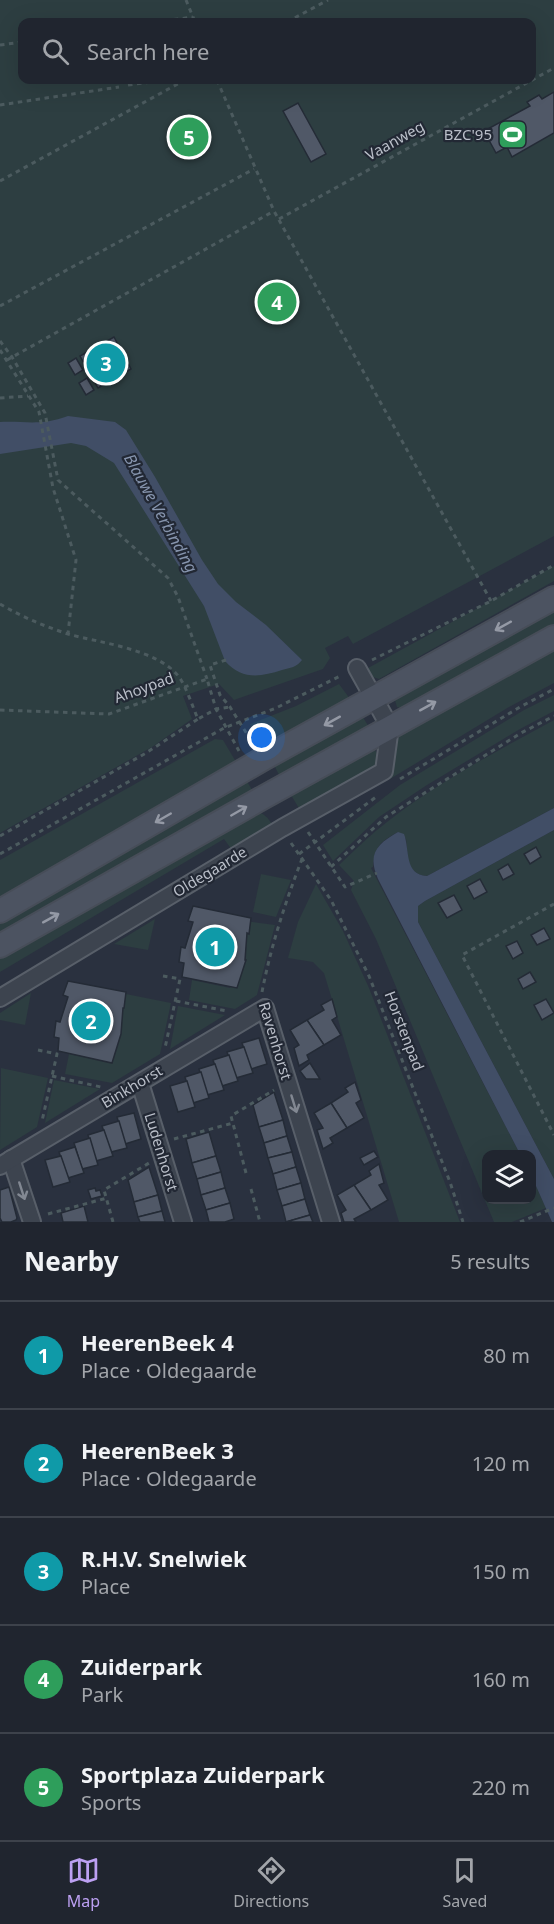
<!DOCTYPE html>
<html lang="en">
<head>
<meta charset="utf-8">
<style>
	:root { --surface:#20252f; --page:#2d313b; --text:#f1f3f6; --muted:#a2a5aa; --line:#3d424b; --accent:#bca0f2 }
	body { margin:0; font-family:"Noto Sans",sans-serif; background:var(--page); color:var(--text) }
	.controls { position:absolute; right:18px; bottom:18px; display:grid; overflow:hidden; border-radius:12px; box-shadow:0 6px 24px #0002 }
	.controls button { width:54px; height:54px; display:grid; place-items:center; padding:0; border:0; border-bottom:2px solid var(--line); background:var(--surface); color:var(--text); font:30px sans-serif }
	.you { position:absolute; left:262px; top:738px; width:21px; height:21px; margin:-15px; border:4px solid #fff; border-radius:50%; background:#1a73e8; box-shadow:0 0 0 9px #1a73e833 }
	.badge { display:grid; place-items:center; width:39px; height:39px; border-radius:50%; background:var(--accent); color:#fff; font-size:20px; font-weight:700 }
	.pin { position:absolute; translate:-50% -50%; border:3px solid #fff; box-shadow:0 2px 6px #0006 }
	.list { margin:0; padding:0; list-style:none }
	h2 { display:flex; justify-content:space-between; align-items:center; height:78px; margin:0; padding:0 24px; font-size:26px }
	h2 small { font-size:20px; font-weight:400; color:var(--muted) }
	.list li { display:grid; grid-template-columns:39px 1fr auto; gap:18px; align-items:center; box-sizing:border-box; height:108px; padding:0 24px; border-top:2px solid var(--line) }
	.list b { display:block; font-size:22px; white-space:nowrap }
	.list p { margin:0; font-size:20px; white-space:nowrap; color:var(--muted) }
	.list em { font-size:20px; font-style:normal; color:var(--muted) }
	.icon { flex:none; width:33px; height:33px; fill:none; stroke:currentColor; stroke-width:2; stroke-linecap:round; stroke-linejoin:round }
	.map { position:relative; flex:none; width:554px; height:1222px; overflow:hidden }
	.search { position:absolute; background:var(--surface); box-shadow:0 6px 24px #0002; left:18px; right:18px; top:18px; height:66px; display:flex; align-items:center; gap:15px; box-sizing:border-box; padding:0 21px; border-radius:12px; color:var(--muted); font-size:22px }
	.sheet { height:618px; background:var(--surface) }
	nav { display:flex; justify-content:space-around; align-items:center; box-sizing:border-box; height:84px; border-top:2px solid var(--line); background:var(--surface); font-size:16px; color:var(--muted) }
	nav a { display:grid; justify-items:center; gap:3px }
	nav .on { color:var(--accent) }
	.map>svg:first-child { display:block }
	.green { fill:#2d3e41; fill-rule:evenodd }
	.water { fill:#414e66 }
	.building { fill:#505867; stroke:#242b36; stroke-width:1.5 }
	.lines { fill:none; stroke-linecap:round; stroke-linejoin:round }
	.street-casing { stroke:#585f69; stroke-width:20 }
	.secondary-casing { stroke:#474d58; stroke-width:26 }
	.path { stroke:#4c5b5f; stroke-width:3; stroke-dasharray:4.5 4.5; stroke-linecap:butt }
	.street { stroke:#3d444f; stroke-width:16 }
	.secondary { stroke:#4c5361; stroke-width:22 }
	.oneway { stroke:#9499a5 }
	.oneway2 { stroke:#828892 }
	.labels { text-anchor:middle; stroke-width:4.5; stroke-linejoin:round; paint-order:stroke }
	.poi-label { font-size:15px; fill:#babfc9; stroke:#222834; text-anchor:end }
	.street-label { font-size:15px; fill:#babfc9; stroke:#222834 }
	.water-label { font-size:16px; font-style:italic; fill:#8694ad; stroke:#222834 }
</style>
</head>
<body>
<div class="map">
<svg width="554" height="1222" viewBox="0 0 554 1222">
	<rect width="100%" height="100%" fill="#2a313f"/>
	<!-- green -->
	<g class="green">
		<path d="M0 0H554V536L353 644 348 636 325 648 330 658 323 669 234 700 219 684 183 696 192 719 152 747 0 833ZM22 22H532V80H22Z"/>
		<path d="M554 566V581L379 679 373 677 368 668Z"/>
		<path d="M554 605V629L409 710 397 707 394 697Z"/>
		<path d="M554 643V683L509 707 390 779 400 728Z"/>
		<path d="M339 684 353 703 266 751 250 724 296 706Z"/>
		<path d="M554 695V711L520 729 427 785 379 817 333 861 323 845 400 785 524 710Z"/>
		<path d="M362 716 369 727 282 781 272 761Z"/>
		<path d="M554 720V808L427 876C406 875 408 855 406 839L398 832C380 842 375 846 373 867L371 868 520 1154H486V1200H532V1177L546 1208 512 1222H494L376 939 351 890 354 881 339 865C355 850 370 835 387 822 438 782 497 751 554 720Z"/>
		<path d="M215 739 223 740 239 767 0 900V860Z"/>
		<path d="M371 743 380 759 379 765 300 810 288 790Z"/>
		<path d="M245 778 255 795 0 940V915Z"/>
		<path d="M254 811C264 813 268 817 273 826L232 850 224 839 0 972V957Z"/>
		<path d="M554 830V1179L418 922V906L425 901Z"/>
		<path d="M261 874 291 880 276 917 253 912Z"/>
		<path d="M316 884 343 931 369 988 460 1222H399L324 973 313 962 288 958 298 922Z"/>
		<path d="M155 919 148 950 114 944Z"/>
		<path d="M245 921 275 925 257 995 235 1009 189 1000 192 980 230 988Z"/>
		<path d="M31 993 25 1025 0 1020V1013Z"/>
		<path d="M121 993 171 1003 160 1054 112 1083 65 1074 69 1054 107 1062Z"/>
		<path d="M178 1006 225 1015 170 1049Z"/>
		<path d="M1 1068 48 1078 37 1127 0 1150Z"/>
		<path d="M54 1080 100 1089 45 1123Z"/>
	</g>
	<!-- water -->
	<g class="water">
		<path d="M68 416 115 422 126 430 155 477 202 560 218 584 236 602 266 625 302 660C297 667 290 668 282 670 260 677 242 680 225 661L204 606 114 463 86 446 71 443 0 454V422C27 421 41 426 68 416Z"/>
		<path d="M554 808V830L425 901 418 906V922L554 1179V1222H552L532 1177V1154H520L378 879C367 854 377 844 398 832L404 834C410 850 404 875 427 876Z"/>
	</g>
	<!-- building -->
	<g class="building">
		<path d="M554 92V133L512 157 507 147 496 153 484 131 530 106 527 102 539 95 542 99Z"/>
		<path d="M298 103 326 154 311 162 283 111Z"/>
		<path d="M114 337 131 369 98 388 80 356Z"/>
		<path d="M76 358 83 370 75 375 68 363Z"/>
		<path d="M87 378 94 390 86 395 79 383Z"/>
		<path d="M536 847 541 857 530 864 524 854Z"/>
		<path d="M508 864 514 874 503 880 498 870Z"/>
		<path d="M480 879 487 892 474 899 467 886Z"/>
		<path d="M454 895 462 910 447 918 438 903Z"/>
		<path d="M193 906 251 918 249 934 247 933 245 960H246L237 988 182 977 184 963 179 962 181 947 185 948 193 922 188 921Z"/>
		<path d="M544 928 550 939 537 945 531 935Z"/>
		<path d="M517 941 523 953 513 959 506 946Z"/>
		<path d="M530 972 536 982 523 989 518 979Z"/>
		<path d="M68 981 126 992 124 1008H123L121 1034 112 1063 58 1051 59 1038 54 1037 56 1021 60 1022 68 997 63 995Z"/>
		<path d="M332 999 337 1017 332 1020 341 1035 324 1045 307 1020 324 1010 321 1005Z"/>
		<path d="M546 999 554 1013 542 1020 534 1005Z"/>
		<path d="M307 1020 324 1045 307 1055 309 1060 299 1066 294 1048 299 1045 290 1030Z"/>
		<path d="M259 1038 267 1064 251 1069 242 1043Z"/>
		<path d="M244 1047 253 1073 236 1078 227 1052Z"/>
		<path d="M229 1055 238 1081 222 1086 213 1060Z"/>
		<path d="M310 1063 320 1079H306L300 1071Z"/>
		<path d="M215 1064 224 1090 207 1095 199 1069Z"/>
		<path d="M201 1072 209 1098 193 1103 185 1077Z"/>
		<path d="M187 1081 195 1107 178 1112 170 1086Z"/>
		<path d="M355 1082 361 1100 356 1103 364 1118 347 1128 331 1103 348 1092 345 1088Z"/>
		<path d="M274 1092 283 1120 259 1127 253 1105Z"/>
		<path d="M331 1103 347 1128 330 1138 333 1143 323 1149 317 1130 323 1128 314 1113Z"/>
		<path d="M134 1113 141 1139 125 1144 117 1117Z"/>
		<path d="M283 1120 287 1136 264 1143 259 1127Z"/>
		<path d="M119 1121 127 1148 111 1152 102 1126Z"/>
		<path d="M104 1130 113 1156 96 1161 88 1135Z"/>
		<path d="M209 1132 216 1156 192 1163 186 1139Z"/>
		<path d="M287 1136 292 1152 268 1158 264 1143Z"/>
		<path d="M90 1138 98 1165 82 1169 74 1143Z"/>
		<path d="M75 1147 84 1173 68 1178 59 1152Z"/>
		<path d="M374 1151 378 1157 364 1165 360 1158Z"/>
		<path d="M292 1152 296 1167 273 1174 268 1158Z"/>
		<path d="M61 1156 70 1182 53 1187 45 1160Z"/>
		<path d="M216 1156 221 1172 197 1179 192 1163Z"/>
		<path d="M379 1164 384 1183 379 1185 388 1200 371 1210 354 1185 371 1175 369 1171Z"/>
		<path d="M149 1167 158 1195 134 1202 128 1180Z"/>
		<path d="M296 1167 301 1183 277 1190 273 1174Z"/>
		<path d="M221 1172 225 1188 201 1195 197 1179Z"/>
		<path d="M301 1183 305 1199 282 1206 277 1190Z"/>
		<path d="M354 1185 371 1210 354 1219 356 1222H344L341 1213 346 1210 337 1195Z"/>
		<path d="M9 1187 17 1218 16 1220 11 1222H2L0 1218V1190Z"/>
		<path d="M95 1188 96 1191 100 1190 102 1196 91 1199 88 1190Z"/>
		<path d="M225 1188 230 1203 206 1210 201 1195Z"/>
		<path d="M158 1195 162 1211 138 1217 134 1202Z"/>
		<path d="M305 1199 310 1215 286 1222 282 1206Z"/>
		<path d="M230 1203 234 1219 225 1222H209L206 1210Z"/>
		<path d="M84 1206 88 1222H63L61 1213Z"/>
		<path d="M162 1211 165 1222H140L138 1217Z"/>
		<path d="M310 1215 313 1222H286Z"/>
	</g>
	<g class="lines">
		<defs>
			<g id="street">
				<path d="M0 998 282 828 384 771 390 727 357 668"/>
				<path d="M140 1083 183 1222"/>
				<path d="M11 1159 32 1222"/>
				<path d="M0 1166 265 1008 331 1222"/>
			</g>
			<g id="secondary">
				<path d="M0 911 263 759 554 598"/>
				<path d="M0 946 264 797 554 637"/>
			</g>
		</defs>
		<!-- street casing -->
		<use href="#street" class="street-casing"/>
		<!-- secondary casing -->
		<use href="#secondary" class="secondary-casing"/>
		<!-- path -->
		<g class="path">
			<path d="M186 0 195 22"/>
			<path d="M156 22 193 17"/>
			<path d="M287 22 328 0"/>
			<path d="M0 45 22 42"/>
			<path d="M217 80 274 211 491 601"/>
			<path d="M128 85 168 80"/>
			<path d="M0 105 119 87"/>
			<path d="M0 181 185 80"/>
			<path d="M279 219 554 68"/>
			<path d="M0 306 254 169"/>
			<path d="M0 341 12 357 45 413 58 480 168 578 178 597 207 679"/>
			<path d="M0 350 39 412 53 488 76 560 68 634"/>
			<path d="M7 360 274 211"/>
			<path d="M0 398 28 396"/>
			<path d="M0 604C22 617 44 626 68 634 100 643 158 649 179 677 186 686 193 708 198 719L216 709 230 707"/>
			<path d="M226 660 210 665 220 695 230 707 252 742"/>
			<path d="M372 660 491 601 554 565"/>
			<path d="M0 710 109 714 207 679 216 709 239 751"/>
			<path d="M400 779 520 707 554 689"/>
			<path d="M308 832 345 887 377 873"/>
			<path d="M0 836 146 753 198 719"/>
			<path d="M291 843 331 900 369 976 450 1182 463 1222"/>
			<path d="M0 854 224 728 276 708 342 675"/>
			<path d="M299 854 376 797"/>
			<path d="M331 867 386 817 521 733 554 716"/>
			<path d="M554 904 462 955 554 1135"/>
			<path d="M163 976 180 979 165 1048"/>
			<path d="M262 992C271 946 285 903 302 859"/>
			<path d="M176 1001 227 1011"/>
			<path d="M38 1050 57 1054 42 1121"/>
			<path d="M52 1076 101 1087"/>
			<path d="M174 1139 233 1123"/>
			<path d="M246 1173 231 1116 274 1090"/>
			<path d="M251 1189 260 1222"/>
			<path d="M48 1214 107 1198"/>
			<path d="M113 1222 104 1190 149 1163"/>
			<path d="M520 1222 554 1208"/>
		</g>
		<!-- street -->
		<use href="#street" class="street"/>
		<!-- secondary -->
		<use href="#secondary" class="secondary"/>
	</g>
	<!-- one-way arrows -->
	<defs><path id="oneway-shaft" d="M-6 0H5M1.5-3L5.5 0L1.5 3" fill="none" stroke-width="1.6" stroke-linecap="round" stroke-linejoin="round" transform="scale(1.5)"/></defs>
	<g class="oneway">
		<use href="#oneway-shaft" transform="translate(503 626) rotate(151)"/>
		<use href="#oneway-shaft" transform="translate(428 706) rotate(-29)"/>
		<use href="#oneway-shaft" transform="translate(332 721) rotate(151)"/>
		<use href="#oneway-shaft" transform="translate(239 811) rotate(-30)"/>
		<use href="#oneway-shaft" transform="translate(163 818) rotate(150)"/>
		<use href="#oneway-shaft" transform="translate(51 918) rotate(-29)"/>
	</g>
	<g class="oneway2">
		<use href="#oneway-shaft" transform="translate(294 1104) rotate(73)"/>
		<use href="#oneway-shaft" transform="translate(22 1191) rotate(72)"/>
	</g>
	<!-- icons -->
	<defs>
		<symbol id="stadium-square" viewBox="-11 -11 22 22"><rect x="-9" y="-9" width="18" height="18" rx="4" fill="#2e9e5b" stroke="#222834"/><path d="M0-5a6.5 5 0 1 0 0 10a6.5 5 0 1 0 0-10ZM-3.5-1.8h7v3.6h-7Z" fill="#fff"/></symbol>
	</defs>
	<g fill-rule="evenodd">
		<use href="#stadium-square" x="496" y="118" width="33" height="33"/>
	</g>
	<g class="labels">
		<!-- poi labels -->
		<g class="poi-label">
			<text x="492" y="140">BZC'95</text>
		</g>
		<!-- street labels -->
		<g class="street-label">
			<text transform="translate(395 141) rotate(-29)" y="5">Vaanweg</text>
			<text transform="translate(144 688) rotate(-20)" y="5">Ahoypad</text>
			<text transform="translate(210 872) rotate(-31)" y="5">Oldegaarde</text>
			<text transform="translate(404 1031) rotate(69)" y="5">Horstenpad</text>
			<text transform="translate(275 1041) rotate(73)" y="5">Ravenhorst</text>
			<text transform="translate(132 1087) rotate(-31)" y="5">Binkhorst</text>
			<text transform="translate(161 1152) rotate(73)" y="5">Ludenhorst</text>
		</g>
		<!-- water labels -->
		<g class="water-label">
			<text transform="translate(161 513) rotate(61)" y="6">Blauwe Verbinding</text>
		</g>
	</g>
</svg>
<div class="controls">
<button><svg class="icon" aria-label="layers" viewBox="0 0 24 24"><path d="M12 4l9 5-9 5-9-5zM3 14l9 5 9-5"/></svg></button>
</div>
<div class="you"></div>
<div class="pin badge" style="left:215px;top:947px;background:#0f9aa8">1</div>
<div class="pin badge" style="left:91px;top:1021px;background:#0f9aa8">2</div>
<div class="pin badge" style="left:106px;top:363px;background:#0f9aa8">3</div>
<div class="pin badge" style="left:277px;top:302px;background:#2e9e5b">4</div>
<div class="pin badge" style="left:189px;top:137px;background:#2e9e5b">5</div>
<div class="search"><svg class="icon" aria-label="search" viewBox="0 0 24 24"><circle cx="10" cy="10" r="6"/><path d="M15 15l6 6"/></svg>Search here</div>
</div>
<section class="sheet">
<h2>Nearby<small>5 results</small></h2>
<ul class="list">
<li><span class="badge" style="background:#0f9aa8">1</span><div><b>HeerenBeek 4</b><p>Place · Oldegaarde</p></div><em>80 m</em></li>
<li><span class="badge" style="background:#0f9aa8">2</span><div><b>HeerenBeek 3</b><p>Place · Oldegaarde</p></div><em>120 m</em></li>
<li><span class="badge" style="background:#0f9aa8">3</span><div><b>R.H.V. Snelwiek</b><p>Place</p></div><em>150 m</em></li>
<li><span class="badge" style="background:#2e9e5b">4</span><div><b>Zuiderpark</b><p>Park</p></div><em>160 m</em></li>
<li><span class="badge" style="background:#2e9e5b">5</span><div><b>Sportplaza Zuiderpark</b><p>Sports</p></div><em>220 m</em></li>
</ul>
</section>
<nav>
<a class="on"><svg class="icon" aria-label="map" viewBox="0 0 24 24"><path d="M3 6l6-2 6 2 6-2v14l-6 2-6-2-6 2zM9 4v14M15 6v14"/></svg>Map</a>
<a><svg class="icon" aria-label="directions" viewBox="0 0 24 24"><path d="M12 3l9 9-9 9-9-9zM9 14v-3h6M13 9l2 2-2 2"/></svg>Directions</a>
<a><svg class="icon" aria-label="saved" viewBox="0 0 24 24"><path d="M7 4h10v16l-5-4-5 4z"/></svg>Saved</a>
</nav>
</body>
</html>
